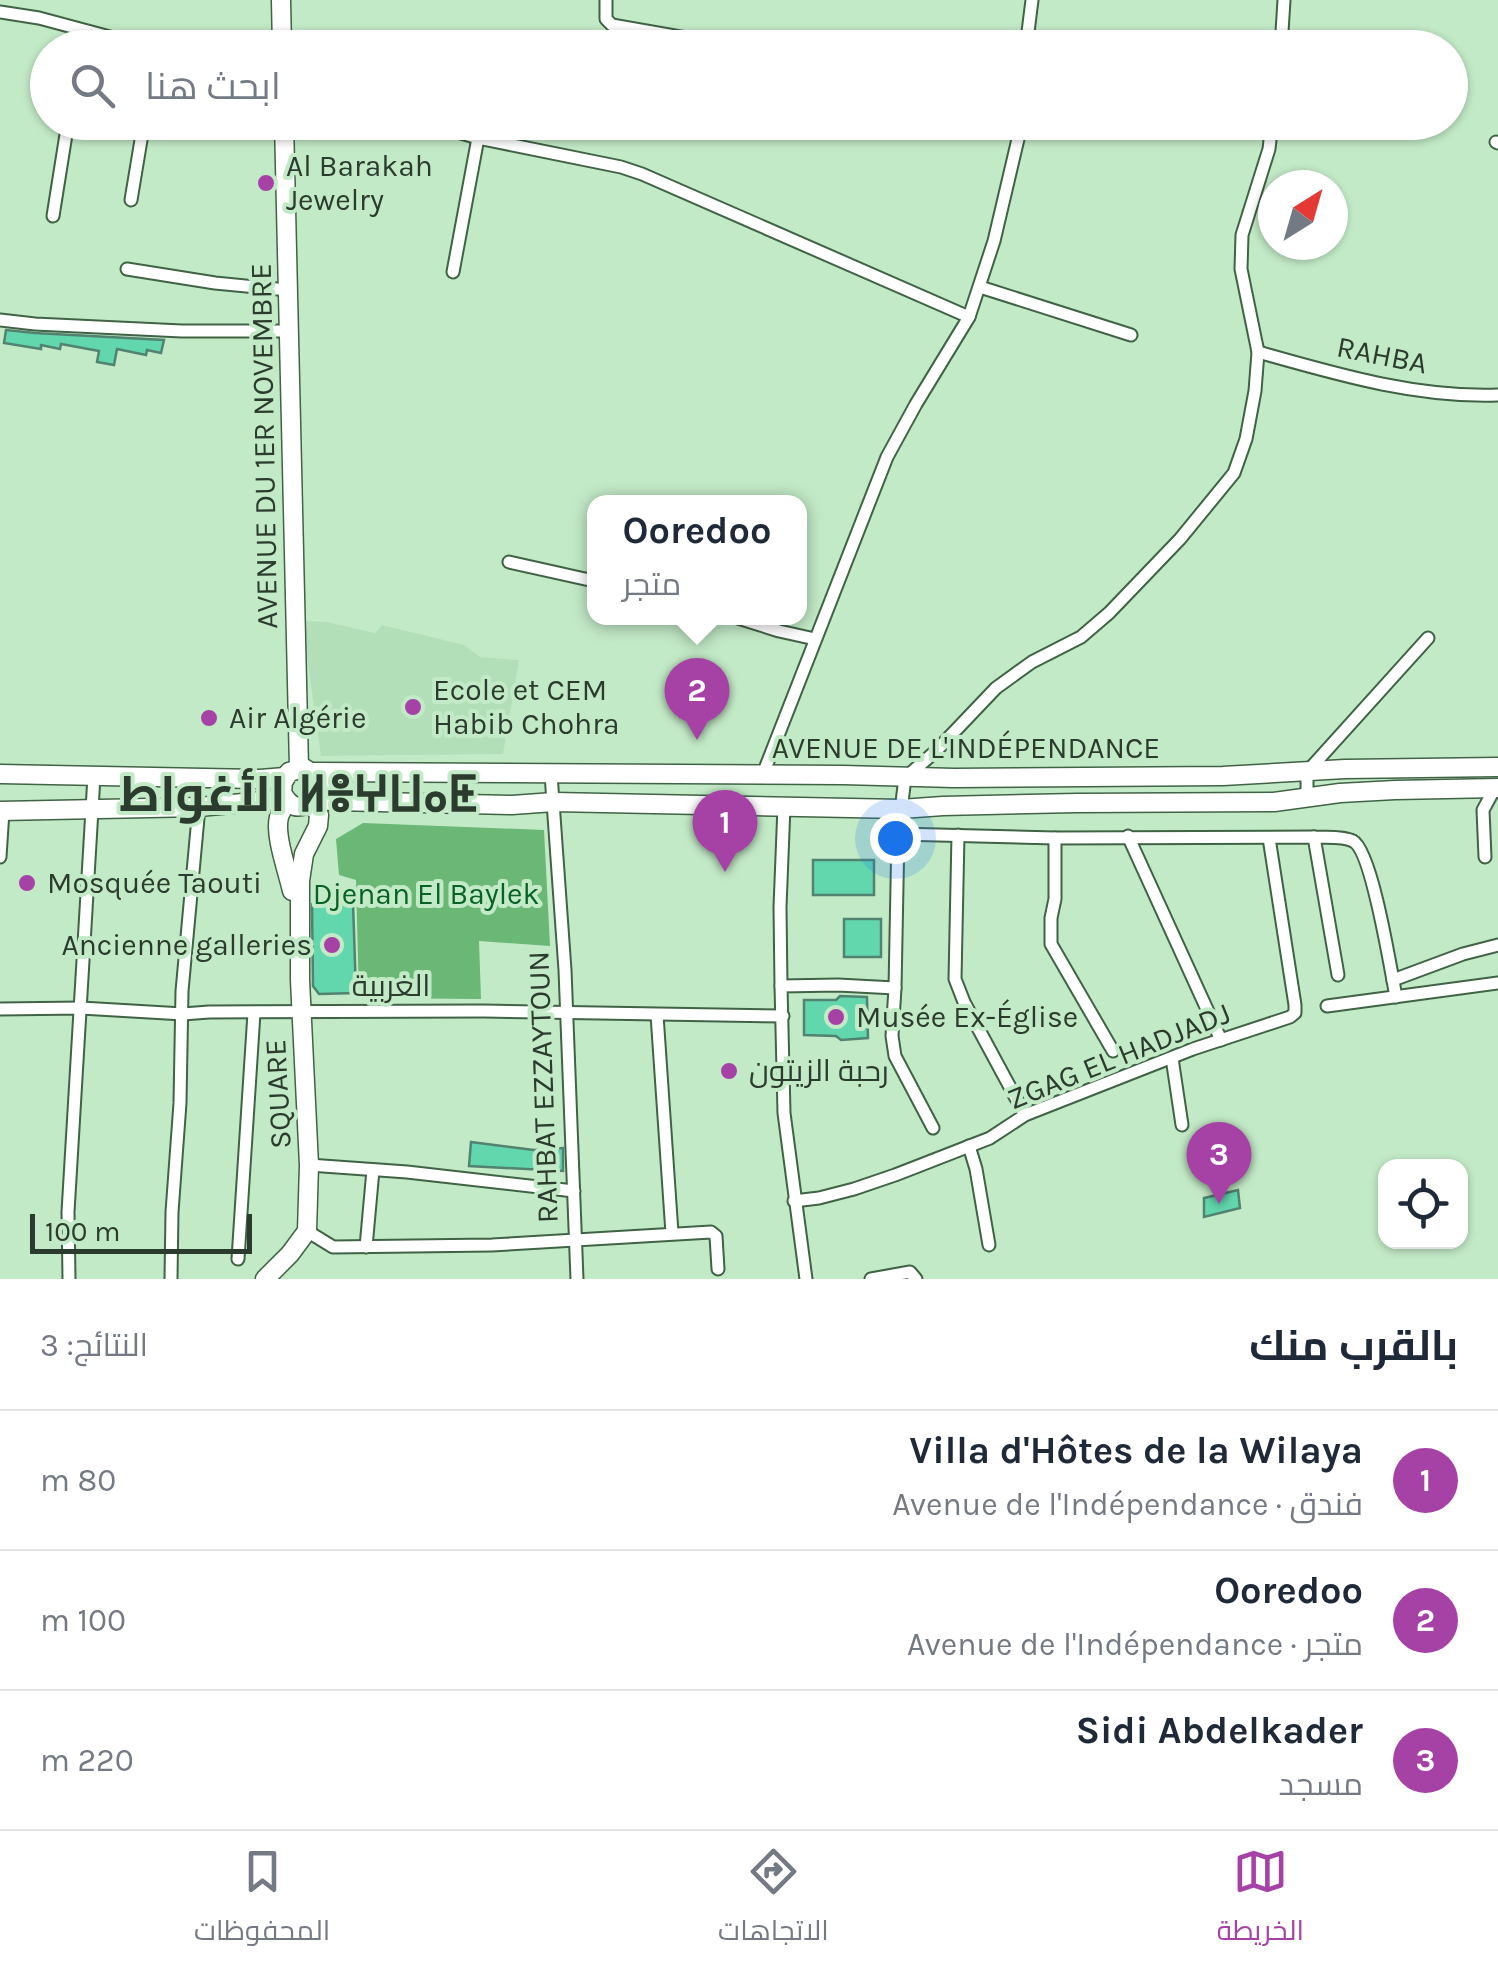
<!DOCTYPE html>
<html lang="ar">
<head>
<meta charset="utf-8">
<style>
	:root { --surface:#fff; --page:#f2f2f3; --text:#1f2937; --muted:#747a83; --line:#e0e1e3; --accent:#a641a6 }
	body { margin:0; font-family:Karla,Cairo,"Noto Sans Tifinagh",sans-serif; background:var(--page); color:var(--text); direction:rtl }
	.controls { position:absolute; right:30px; bottom:30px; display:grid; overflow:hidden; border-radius:20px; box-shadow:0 2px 8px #0004 }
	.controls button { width:90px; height:90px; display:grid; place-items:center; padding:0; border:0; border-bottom:2px solid var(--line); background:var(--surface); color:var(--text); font:50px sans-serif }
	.compass { position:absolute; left:1258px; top:170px; width:90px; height:90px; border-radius:50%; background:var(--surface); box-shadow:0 2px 8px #0004; rotate:37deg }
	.scale { position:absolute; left:30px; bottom:25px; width:222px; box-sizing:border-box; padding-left:10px; border:5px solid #2b3b2d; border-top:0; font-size:28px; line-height:35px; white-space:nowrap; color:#2b3b2d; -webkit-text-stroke:8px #c3eac7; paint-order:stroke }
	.you { position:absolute; left:895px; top:838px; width:35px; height:35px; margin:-25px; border:8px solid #fff; border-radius:50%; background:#1a73e8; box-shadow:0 0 0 15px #1a73e833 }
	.badge { display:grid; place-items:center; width:65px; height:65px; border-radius:50%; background:var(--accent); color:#fff; font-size:32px; font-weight:700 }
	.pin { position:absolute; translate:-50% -82px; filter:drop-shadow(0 2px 5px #0008) }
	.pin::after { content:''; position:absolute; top:52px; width:35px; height:30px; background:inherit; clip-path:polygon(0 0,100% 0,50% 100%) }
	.popup { position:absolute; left:587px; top:495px; width:220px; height:130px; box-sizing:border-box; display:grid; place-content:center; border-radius:20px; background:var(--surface); filter:drop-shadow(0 2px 8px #0005); font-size:32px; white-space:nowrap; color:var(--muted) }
	.popup b { font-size:38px; color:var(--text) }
	.popup::after { content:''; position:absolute; left:50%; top:100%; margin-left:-20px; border:20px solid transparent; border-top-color:var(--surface) }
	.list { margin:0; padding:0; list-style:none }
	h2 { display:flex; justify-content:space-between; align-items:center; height:130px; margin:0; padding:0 40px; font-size:42px }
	h2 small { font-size:32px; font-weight:400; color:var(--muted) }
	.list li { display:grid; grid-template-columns:65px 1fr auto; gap:30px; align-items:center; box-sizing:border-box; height:140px; padding:0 40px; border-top:2px solid var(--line) }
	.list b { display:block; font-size:38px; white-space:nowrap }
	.list p { margin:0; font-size:32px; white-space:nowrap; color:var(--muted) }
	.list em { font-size:32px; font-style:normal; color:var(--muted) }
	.icon { flex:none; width:55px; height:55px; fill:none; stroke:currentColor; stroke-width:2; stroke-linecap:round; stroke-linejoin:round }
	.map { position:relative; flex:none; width:1498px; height:1279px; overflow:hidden; direction:ltr }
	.search { position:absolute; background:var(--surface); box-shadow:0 2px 8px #0004; left:30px; right:30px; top:30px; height:110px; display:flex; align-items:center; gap:25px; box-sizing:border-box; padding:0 35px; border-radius:55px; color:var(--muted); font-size:38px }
	.sheet { height:550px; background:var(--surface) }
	nav { display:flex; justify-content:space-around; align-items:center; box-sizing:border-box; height:140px; border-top:2px solid var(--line); background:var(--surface); font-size:28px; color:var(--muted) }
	nav a { display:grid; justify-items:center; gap:5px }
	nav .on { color:var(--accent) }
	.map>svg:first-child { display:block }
	.built { fill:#b3dfb8 }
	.forest { fill:#6ab776 }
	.building { fill:#62d7ae; stroke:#518370; stroke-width:2.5 }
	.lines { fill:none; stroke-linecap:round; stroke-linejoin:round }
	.street-casing { stroke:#406245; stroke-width:15 }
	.secondary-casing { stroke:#406245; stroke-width:21 }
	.street { stroke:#fff; stroke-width:11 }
	.secondary { stroke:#fff; stroke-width:18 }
	.poi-dot { fill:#a641a6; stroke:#c3eac7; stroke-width:4 }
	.labels { text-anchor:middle; stroke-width:8; stroke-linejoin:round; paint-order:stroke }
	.poi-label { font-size:30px; fill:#2b3b2d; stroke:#c3eac7; text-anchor:start }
	.street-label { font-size:30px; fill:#2b3b2d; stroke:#c3eac7 }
	.park-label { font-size:30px; fill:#096225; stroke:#c3eac7 }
	.town-label { font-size:50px; font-weight:bold; fill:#2b3b2d; stroke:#c3eac7 }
</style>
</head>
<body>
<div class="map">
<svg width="1498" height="1279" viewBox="0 0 1498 1279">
	<rect width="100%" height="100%" fill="#c3eac7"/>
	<!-- built -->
	<path class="built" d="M302 621 327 622 375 633 382 625 464 645 480 657 519 660 503 754 321 756Z"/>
	<!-- forest -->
	<path class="forest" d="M363 823 544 830 550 946 479 941 481 999 359 998 356 880 339 875 336 839Z"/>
	<!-- building -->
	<g class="building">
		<path d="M6 330 35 333 164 340 161 353 147 350 146 355 117 349 114 365 97 362 99 351 61 344 60 349 41 345V349L4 343Z"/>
		<rect x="813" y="860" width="61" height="35"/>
		<path d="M318 899 353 903 356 993 319 994 313 986 312 904Z"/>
		<rect x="844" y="919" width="37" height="38"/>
		<path d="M840 996 867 997 868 1038 841 1040 836 1036 804 1035V1000H836Z"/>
		<path d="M471 1142 534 1150 563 1148V1171L469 1166Z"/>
		<path d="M1238 1190 1240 1208 1204 1217V1198Z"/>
	</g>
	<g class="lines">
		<defs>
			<g id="street">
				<path d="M606 0V19L612 25 743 48"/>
				<path d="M0 12 39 18 151 48"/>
				<path d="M1026 48 1032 0"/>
				<path d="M1281 48 1284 0"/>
				<path d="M423 122 478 138 621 167 642 174 969 317"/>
				<path d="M1496 142 1498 143"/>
				<path d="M131 200 144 122"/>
				<path d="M53 216 68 122"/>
				<path d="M127 269 215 283 288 290"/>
				<path d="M453 272 478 138"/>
				<path d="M980 287 1131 335"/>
				<path d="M0 320 35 324 182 331H289"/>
				<path d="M1258 352C1336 374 1416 398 1498 395"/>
				<path d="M509 562 594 581"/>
				<path d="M738 618 779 631 815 639"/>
				<path d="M551 774 565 970 577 1279"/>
				<path d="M763 774 887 457 916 404 969 317 994 241 1022 122"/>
				<path d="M1307 798V772L1428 638"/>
				<path d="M898 834 1055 838 1314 837C1326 838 1343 836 1353 841 1372 851 1391 971 1396 997"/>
				<path d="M958 835 955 979 964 1002 1025 1115"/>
				<path d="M1128 836 1221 1040"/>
				<path d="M1314 837 1338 975"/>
				<path d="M1055 838V899L1051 918V944L1113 1051"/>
				<path d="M0 857 3 811"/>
				<path d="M1485 857 1483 810 1495 788"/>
				<path d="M1393 980 1463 954 1498 945"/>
				<path d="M781 986 780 907 784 806"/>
				<path d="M895 988 892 1036 895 1056 933 1128"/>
				<path d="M1327 1006 1498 983"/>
				<path d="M0 1009 81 1008 183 1014 209 1012 484 1011 783 1016"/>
				<path d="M657 1015 672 1233"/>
				<path d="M1172 1058 1182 1125"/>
				<path d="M969 1146 976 1169 989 1245"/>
				<path d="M309 1165 407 1172 574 1191"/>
				<path d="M794 1201 819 1198 854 1189 895 1175 990 1138 1025 1115 1193 1049 1290 1017 1295 1013V1005L1269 838"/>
				<path d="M307 1231 333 1247 492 1245 711 1232 716 1236 718 1269"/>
				<path d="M366 1247 373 1170"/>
				<path d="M238 1259 254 1013"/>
				<path d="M69 1279 68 1212 94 776"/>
				<path d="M171 1279 172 1212 180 1103 182 991 199 807"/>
				<path d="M806 1279 784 1113 781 986 838 985 895 988 898 834 905 778 936 751 996 688 1032 662 1081 637 1109 613 1180 539 1234 473 1246 439 1255 391 1258 352 1241 269 1242 235 1269 149 1272 122"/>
				<path d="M871 1279 910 1272 916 1279"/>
			</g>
			<g id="secondary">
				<path d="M281 0 282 48"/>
				<path d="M284 122 299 768"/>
				<path d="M314 772 843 775 954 778 1223 776 1345 769 1498 767"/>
				<path d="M0 774 260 779 285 777"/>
				<path d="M288 802C285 805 280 813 279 817 274 835 288 872 292 891"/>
				<path d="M316 802 321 790 318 777 304 768 289 772 283 782 282 793C294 813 300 806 317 802 322 800 328 801 334 801L512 805 554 802 901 809 943 806 1077 803 1274 802 1340 793 1395 790 1498 788"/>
				<path d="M0 811 199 807 285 799"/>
				<path d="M265 1279 290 1254 307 1231 309 1165 300 980V881L304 854 318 826 319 815 313 804"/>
			</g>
		</defs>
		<!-- street casing -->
		<use href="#street" class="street-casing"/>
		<!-- secondary casing -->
		<use href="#secondary" class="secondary-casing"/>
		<!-- street -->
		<use href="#street" class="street"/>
		<!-- secondary -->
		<use href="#secondary" class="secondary"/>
	</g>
	<!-- markers -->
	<g class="poi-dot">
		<circle cx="266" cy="183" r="10"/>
		<circle cx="413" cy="707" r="10"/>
		<circle cx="209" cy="718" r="10"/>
		<circle cx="27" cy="883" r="10"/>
		<circle cx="332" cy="945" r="10"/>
		<circle cx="836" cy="1017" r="10"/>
		<circle cx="729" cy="1071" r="10"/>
	</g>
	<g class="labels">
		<!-- poi labels -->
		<g class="poi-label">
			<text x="286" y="176">Al Barakah<tspan x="286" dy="34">Jewelry</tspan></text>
			<text x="433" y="700">Ecole et CEM<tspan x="433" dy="34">Habib Chohra</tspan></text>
			<text x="229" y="728">Air Algérie</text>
			<text x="47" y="893">Mosquée Taouti</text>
			<text x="312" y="955" text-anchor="end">Ancienne galleries</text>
			<text x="856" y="1027">Musée Ex-Église</text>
			<text x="749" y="1081">رحبة الزيتون</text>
		</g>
		<!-- street labels -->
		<g class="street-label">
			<text transform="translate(1382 355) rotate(11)" y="10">RAHBA</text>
			<text transform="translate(264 446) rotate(-91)" y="10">AVENUE DU 1ER NOVEMBRE</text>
			<text x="966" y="758">AVENUE DE L'INDÉPENDANCE</text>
			<text x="391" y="996">الغربية</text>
			<text transform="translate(1119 1056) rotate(-22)" y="10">ZGAG EL HADJADJ</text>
			<text transform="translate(543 1087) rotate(-92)" y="10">RAHBAT EZZAYTOUN</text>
			<text transform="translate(278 1094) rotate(-93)" y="10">SQUARE</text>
		</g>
		<!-- park labels -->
		<g class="park-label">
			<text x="426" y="904">Djenan El Baylek</text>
		</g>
		<!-- town labels -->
		<g class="town-label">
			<text x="299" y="811">الأغواط ⵍⴻⵖⵡⴰⵟ</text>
		</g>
	</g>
</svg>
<div class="controls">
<button><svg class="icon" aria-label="locate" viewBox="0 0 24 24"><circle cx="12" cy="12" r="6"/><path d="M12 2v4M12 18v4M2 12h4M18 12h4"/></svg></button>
</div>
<svg class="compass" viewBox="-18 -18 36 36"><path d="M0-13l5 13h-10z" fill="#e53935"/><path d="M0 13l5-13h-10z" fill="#747a83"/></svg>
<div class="scale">100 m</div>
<div class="you"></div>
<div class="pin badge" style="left:725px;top:872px">1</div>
<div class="pin badge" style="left:697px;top:740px">2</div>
<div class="popup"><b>Ooredoo</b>متجر</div>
<div class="pin badge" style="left:1219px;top:1204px">3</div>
<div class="search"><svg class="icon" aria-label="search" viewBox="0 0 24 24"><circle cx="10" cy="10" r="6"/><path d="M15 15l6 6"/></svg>ابحث هنا</div>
</div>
<section class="sheet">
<h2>بالقرب منك<small>النتائج: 3</small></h2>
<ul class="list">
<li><span class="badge">1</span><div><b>Villa d'Hôtes de la Wilaya</b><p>فندق · Avenue de l'Indépendance</p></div><em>80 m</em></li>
<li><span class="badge">2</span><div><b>Ooredoo</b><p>متجر · Avenue de l'Indépendance</p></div><em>100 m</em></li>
<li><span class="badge">3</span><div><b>Sidi Abdelkader</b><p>مسجد</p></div><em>220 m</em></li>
</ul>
</section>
<nav>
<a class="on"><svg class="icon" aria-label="map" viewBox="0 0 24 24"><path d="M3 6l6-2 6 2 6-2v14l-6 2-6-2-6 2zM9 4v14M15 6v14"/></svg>الخريطة</a>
<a><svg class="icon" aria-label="directions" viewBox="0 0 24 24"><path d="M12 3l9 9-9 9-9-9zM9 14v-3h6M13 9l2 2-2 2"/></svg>الاتجاهات</a>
<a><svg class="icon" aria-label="saved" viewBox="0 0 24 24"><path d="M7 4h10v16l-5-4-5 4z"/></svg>المحفوظات</a>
</nav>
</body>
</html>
